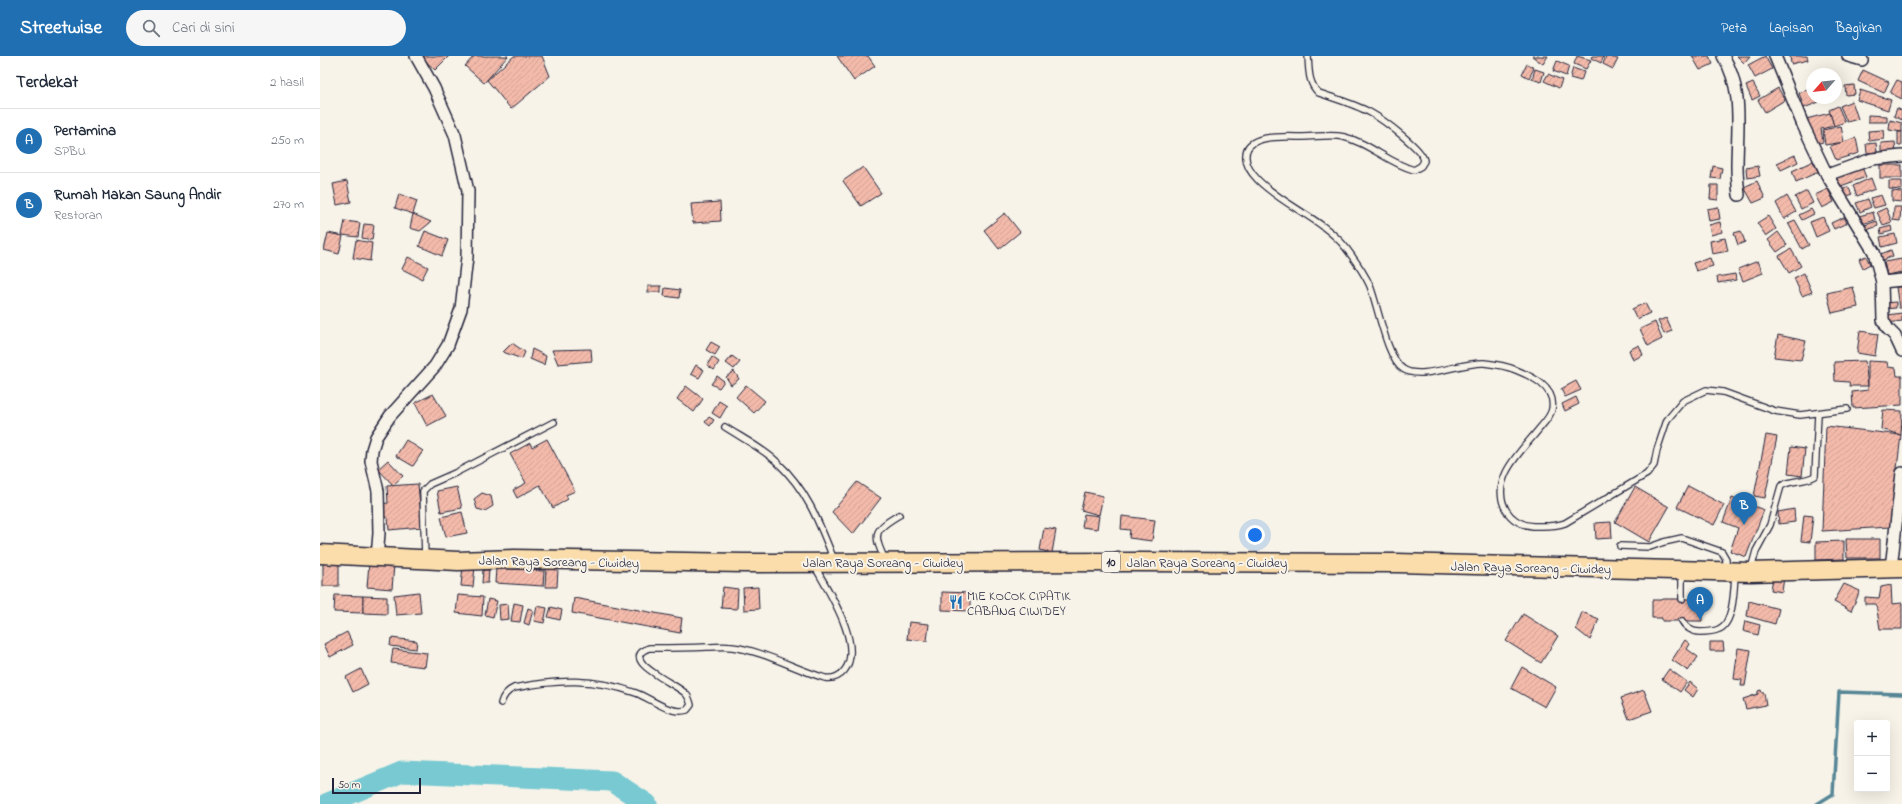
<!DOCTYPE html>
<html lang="id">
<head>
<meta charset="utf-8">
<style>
	:root { --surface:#fff; --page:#f6f6f7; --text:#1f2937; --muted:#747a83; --line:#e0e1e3; --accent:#1f6fb2 }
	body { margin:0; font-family:"Indie Flower",sans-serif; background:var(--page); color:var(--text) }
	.controls { position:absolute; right:12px; bottom:12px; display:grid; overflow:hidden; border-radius:4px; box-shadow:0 4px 16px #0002 }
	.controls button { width:36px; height:36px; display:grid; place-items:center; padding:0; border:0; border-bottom:1px solid var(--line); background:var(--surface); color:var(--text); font:20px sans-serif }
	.compass { position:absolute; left:1486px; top:12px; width:36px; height:36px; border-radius:50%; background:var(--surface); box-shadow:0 4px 16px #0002; rotate:242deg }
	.scale { position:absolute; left:12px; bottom:10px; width:89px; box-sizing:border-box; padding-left:4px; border:2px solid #22223b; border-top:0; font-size:11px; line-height:14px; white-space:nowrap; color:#22223b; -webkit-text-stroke:3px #f7f3e8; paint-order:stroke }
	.you { position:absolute; left:935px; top:479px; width:14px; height:14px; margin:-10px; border:3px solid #fff; border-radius:50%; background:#1a73e8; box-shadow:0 0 0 6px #1a73e833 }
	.badge { display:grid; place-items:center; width:26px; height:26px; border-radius:50%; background:var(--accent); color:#fff; font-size:13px; font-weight:700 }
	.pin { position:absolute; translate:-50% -33px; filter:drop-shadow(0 1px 2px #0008) }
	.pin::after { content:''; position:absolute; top:21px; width:14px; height:12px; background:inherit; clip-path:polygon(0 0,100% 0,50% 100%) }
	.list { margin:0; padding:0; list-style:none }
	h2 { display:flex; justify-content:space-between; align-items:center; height:52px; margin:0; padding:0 16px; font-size:17px }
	h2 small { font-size:13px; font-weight:400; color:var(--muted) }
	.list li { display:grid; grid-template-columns:26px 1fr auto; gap:12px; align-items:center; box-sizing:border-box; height:64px; padding:0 16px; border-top:1px solid var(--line) }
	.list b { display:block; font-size:15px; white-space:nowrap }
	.list p { margin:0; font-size:13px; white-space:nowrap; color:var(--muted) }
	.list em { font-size:13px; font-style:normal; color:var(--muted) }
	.icon { flex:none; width:22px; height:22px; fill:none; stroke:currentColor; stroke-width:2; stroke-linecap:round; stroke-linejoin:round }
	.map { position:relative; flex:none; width:1582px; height:748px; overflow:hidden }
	header { display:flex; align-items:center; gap:24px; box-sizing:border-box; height:56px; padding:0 20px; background:var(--accent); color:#fff }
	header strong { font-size:19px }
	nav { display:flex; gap:22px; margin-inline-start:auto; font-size:14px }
	.search { width:280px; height:36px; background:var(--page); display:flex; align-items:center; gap:10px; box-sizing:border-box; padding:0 14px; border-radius:22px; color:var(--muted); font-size:15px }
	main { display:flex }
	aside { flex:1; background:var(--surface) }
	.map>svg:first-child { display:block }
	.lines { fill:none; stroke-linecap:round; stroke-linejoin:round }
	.stream { stroke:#568696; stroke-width:3.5 }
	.river { stroke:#79c9d2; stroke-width:21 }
	.building { fill:url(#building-hatch); stroke:#22223b }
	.service-casing { stroke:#22223b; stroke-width:8 }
	.minor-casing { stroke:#22223b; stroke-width:14 }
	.trunk-casing { stroke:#22223b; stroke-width:21 }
	.service { stroke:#f7f3e8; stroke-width:5.5 }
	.minor { stroke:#f7f3e8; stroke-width:11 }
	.trunk { stroke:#fbddab; stroke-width:18 }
	.labels { text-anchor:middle; stroke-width:4; stroke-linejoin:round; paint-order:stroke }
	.shield { fill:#f7f3e8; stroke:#62616f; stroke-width:1 }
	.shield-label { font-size:12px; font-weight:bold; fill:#22223b }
	.street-label { font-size:13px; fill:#22223b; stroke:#f7f3e8 }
	.poi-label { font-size:13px; fill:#22223b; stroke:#f7f3e8; text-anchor:start }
</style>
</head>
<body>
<header>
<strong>Streetwise</strong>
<div class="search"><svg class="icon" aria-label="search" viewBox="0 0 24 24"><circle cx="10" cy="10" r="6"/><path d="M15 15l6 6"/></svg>Cari di sini</div>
<nav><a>Peta</a><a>Lapisan</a><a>Bagikan</a></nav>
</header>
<main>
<aside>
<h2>Terdekat<small>2 hasil</small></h2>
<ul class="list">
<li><span class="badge">A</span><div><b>Pertamina</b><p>SPBU</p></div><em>250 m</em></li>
<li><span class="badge">B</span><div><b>Rumah Makan Saung Andir</b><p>Restoran</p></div><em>270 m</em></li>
</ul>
</aside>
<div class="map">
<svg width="1582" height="748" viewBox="0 0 1582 748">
	<defs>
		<pattern id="building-hatch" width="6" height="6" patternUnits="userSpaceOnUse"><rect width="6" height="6" fill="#f3baaa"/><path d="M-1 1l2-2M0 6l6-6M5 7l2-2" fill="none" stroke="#d0a093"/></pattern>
	</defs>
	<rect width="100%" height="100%" fill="#f7f3e8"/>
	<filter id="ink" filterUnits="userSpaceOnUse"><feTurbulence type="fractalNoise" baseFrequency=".025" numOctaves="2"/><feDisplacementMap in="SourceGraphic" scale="8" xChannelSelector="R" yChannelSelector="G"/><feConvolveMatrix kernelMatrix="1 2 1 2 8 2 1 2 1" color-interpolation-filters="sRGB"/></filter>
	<g filter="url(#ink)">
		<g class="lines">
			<!-- stream -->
			<path class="stream" d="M1497 748 1513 738 1519 636 1582 638"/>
			<!-- river -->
			<path class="river" d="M6 748 82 716 292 725 327 748"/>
		</g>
		<!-- building -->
		<g class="building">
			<path d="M100 0H129L115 14Z"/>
			<path d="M154 0H188L164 27 145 10Z"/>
			<path d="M194 0H222L230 20 191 53 167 24Z"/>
			<path d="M517 0H548L555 10 534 25Z"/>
			<path d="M1212 0H1228L1223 8Z"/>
			<path d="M1257 0 1271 4 1266 13 1254 8Z"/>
			<path d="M1272 0H1284L1281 7 1271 2Z"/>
			<path d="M1286 0 1298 3 1293 13 1283 8Z"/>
			<path d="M1372 0H1389L1393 8 1380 14Z"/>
			<path d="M1417 0H1430L1424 7Z"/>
			<path d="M1445 0 1452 13 1435 22 1428 9Z"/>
			<path d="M1470 0H1487L1488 4 1471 8Z"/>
			<path d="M1237 5 1249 10 1246 20 1233 15Z"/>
			<path d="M1207 8 1214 12 1209 22 1202 18Z"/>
			<path d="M1253 12 1264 16 1261 25 1250 22Z"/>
			<path d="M1215 13 1224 16 1221 26 1212 23Z"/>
			<path d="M1543 14 1569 26 1564 37 1538 25Z"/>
			<path d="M1228 18 1242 24 1239 32 1224 25Z"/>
			<path d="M1577 24 1582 26V43L1570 37Z"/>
			<path d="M1433 27 1440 40 1432 44 1426 30Z"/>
			<path d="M1534 29 1535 38 1526 39 1525 30Z"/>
			<path d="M1458 32 1465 44 1445 56 1438 44Z"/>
			<path d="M1492 32V42H1498L1499 46 1484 52 1479 37Z"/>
			<path d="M1540 34 1571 44 1568 54 1537 44Z"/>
			<path d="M1532 45 1538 63 1527 66 1520 50Z"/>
			<path d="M1518 50 1525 66 1514 70 1509 54Z"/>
			<path d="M1577 52 1582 55V64L1574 60Z"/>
			<path d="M1510 57 1514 70 1501 73 1503 86 1495 88 1492 75 1489 76 1486 63Z"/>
			<path d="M1548 59 1567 60V66H1548Z"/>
			<path d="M1570 64 1582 67V76L1569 74Z"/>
			<path d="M1521 70 1524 86 1505 89 1503 74Z"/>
			<path d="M1563 74 1564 83 1549 85 1548 75Z"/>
			<rect x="1578" y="76" width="4" height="13"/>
			<path d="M1536 82 1539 97 1516 104 1510 90Z"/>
			<path d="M1575 86 1576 97 1561 98V87Z"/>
			<path d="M1556 87 1557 96 1547 97 1546 88Z"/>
			<path d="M1475 99 1478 106 1461 114 1457 107Z"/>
			<path d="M1493 105 1498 116 1476 126 1472 115Z"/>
			<path d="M1541 109 1546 121 1518 131 1514 119Z"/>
			<rect x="1560" y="109" width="22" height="13"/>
			<path d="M1393 110 1402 112 1400 123 1391 122Z"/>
			<path d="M1438 110 1440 120 1427 122 1426 112Z"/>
			<path d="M543 111 561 137 541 150 523 125Z"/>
			<path d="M1551 122 1555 133 1537 140 1533 130Z"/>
			<path d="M27 125 31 146 17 149 13 128Z"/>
			<path d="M1437 125 1445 142 1433 147 1424 131Z"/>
			<path d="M1569 125H1582V134L1569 133Z"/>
			<path d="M1391 129H1398V144L1390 143Z"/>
			<path d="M1528 131 1532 138 1526 141 1522 134Z"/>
			<path d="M1508 133 1514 146 1502 152 1495 139Z"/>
			<path d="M1487 135 1493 147 1481 153 1475 141Z"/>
			<path d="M1572 135 1582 136V146L1572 145Z"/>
			<path d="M79 138 97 145 93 158 75 152Z"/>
			<path d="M1561 139 1565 149 1554 152 1550 142Z"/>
			<path d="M1467 140 1476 156 1464 163 1456 147Z"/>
			<path d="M1548 143 1551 151 1540 156 1536 147Z"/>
			<path d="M400 146 401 165 373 167 371 148Z"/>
			<path d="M1398 151 1400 163 1389 165 1387 153Z"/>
			<path d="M1574 151H1581L1580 165 1573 164Z"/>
			<path d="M1566 152 1572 166 1563 169 1557 156Z"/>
			<path d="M1491 153 1494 158 1482 164 1479 159Z"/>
			<path d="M1553 156 1555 164 1542 168 1539 160Z"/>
			<path d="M685 157 700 176 679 193 664 174Z"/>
			<path d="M93 158 111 166 100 175 90 172Z"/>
			<path d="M1448 160 1456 173 1446 180 1437 167Z"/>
			<path d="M1503 161 1509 175 1496 181 1490 166Z"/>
			<path d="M1524 161 1527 167 1514 173 1511 167Z"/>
			<path d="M1475 164 1489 189 1482 193 1468 167Z"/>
			<path d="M25 165 40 167 38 181 22 179Z"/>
			<path d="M1557 165 1558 170 1547 174 1545 169Z"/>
			<path d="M1400 166 1402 176 1391 179 1389 169Z"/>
			<path d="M44 168 54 169 52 184 42 182Z"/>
			<path d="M1571 170 1572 175 1561 178 1560 173Z"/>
			<path d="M105 175 128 184 122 200 99 190Z"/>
			<path d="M1421 175 1425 186 1418 189 1414 177Z"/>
			<path d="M1458 176 1467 189 1457 196 1448 184Z"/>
			<path d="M8 177 23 180 19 198 4 194Z"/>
			<path d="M1575 178 1577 187 1562 191 1560 181Z"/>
			<path d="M1405 182 1408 195 1392 198 1390 185Z"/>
			<path d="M36 184 52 187 50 205 33 202Z"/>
			<path d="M1471 193 1481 210 1469 217 1459 200Z"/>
			<path d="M1571 194 1573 200 1558 206 1556 200Z"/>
			<path d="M1546 200 1550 208 1543 212 1539 203Z"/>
			<path d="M88 201 108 211 102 223 82 213Z"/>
			<path d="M1390 202 1393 210 1376 215 1373 207Z"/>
			<path d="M1582 203V216L1567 219 1564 206Z"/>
			<path d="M1438 205 1443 217 1423 225 1418 213Z"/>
			<path d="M1484 217 1492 236 1482 240 1474 222Z"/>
			<path d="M1415 218 1416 224 1398 227 1397 221Z"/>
			<rect x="328" y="230" width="13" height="6"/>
			<path d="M1533 231 1538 251 1512 257 1507 237Z"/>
			<path d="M1576 231H1582V252H1579Z"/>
			<path d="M345 232 360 234 359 242 344 240Z"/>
			<path d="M1576 246V252L1563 253V247Z"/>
			<path d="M1325 247 1330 257 1317 263 1312 253Z"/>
			<path d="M1582 257V265L1568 267 1567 259Z"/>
			<path d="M1346 262 1352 275 1344 278 1338 265Z"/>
			<path d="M1335 266 1342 283 1328 290 1320 273Z"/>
			<path d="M1540 275 1558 278 1555 300 1537 297Z"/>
			<path d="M1458 279 1486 285 1481 304 1454 301Z"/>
			<path d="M391 286 400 291 395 299 386 294Z"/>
			<path d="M192 287 205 296 202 303 183 296Z"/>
			<path d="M1319 289 1323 299 1313 304 1309 294Z"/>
			<path d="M212 293 226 300 224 309 210 303Z"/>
			<path d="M271 293 272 305 238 308 232 294Z"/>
			<path d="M412 300 420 306 414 313 406 307Z"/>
			<path d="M392 301 399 306 394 314 387 309Z"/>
			<path d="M1545 305 1548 330H1530L1529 326 1515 325 1514 306Z"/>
			<path d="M1548 305 1567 306 1568 311 1576 312 1577 320H1582V349L1533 352 1532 336 1548 334Z"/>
			<path d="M376 309 384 314 379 322 371 318Z"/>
			<path d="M414 315 419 323 411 329 406 321Z"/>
			<path d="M397 320 404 325 399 332 391 328Z"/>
			<path d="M1256 325 1261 334 1245 341 1241 333Z"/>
			<path d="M426 329 445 345 434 357 416 341Z"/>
			<path d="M366 330 383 343 374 356 357 343Z"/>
			<path d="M113 338 126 360 107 370 95 347Z"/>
			<path d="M1256 341 1259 348 1245 355 1242 348Z"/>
			<path d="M399 345 407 350 400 362 392 357Z"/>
			<path d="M1563 354 1582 355 1581 379 1561 373Z"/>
			<path d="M389 361 394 364 390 370 385 366Z"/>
			<path d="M1506 370 1581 379 1570 471 1502 475Z"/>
			<path d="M1446 379 1457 381 1445 442 1434 440Z"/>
			<path d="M227 383 255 435 246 439 248 443 233 452 220 429 197 442 193 434 206 427 190 398 210 387 212 391Z"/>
			<path d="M86 384 103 395 93 410 76 400Z"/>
			<path d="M1471 391 1485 393 1482 420 1468 418Z"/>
			<path d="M68 404 83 420 73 429 58 413Z"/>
			<path d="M537 426 561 442 533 478 512 456Z"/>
			<path d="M98 428 102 471 69 474 68 462 62 460 61 448 68 447 67 430Z"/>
			<path d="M1368 430 1404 449 1394 469 1357 451Z"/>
			<path d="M137 431 142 452 121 456 117 435Z"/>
			<path d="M1315 431 1349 451 1329 486 1295 466Z"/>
			<path d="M765 436 783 440 779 459 761 454Z"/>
			<path d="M162 437 171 440 173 450 165 455 157 453 154 443Z"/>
			<path d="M1412 442 1444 454 1426 501 1410 495 1418 472 1403 466Z"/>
			<path d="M1474 453 1475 466 1459 468 1458 456Z"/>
			<path d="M142 456 147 477 126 481 121 461Z"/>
			<path d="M764 458 779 460 777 473 762 471Z"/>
			<path d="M1484 459 1493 460 1490 486 1481 485Z"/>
			<path d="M802 460 835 464 832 485 809 482 810 474 801 473Z"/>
			<path d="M1291 466 1292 482 1276 483 1275 467Z"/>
			<path d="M724 472 736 474 732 497 720 494Z"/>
			<path d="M1526 483H1560V502H1527Z"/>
			<path d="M1524 485V503L1496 504V486Z"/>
			<rect x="3" y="506" width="16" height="24"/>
			<path d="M49 507 74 509 72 533 47 531Z"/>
			<path d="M143 509 155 510 153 531 141 530Z"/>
			<path d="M176 512 224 515 223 530 175 527Z"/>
			<path d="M226 512 238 513 237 531H225Z"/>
			<path d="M163 514H169L168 527H162Z"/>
			<path d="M1453 521H1464L1462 536 1451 534Z"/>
			<path d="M1524 528 1540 535 1531 555 1514 546Z"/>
			<path d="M1571 529 1572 548 1582 547V573H1560L1556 548H1545V541L1559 542 1561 531Z"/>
			<path d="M403 531 418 533 417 553 401 552Z"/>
			<path d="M438 531 439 553 424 554 423 532Z"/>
			<path d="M99 536 101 557 76 559 74 539Z"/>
			<path d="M622 536 650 537V555L622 554Z"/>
			<path d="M15 539 43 540V557L14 556Z"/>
			<path d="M138 539 163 541 162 560 136 557Z"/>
			<path d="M43 540 67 541V558L43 557Z"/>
			<path d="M254 542 362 562 360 577 252 557Z"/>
			<path d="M168 543 177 545 173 561 165 559Z"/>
			<path d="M1343 543H1382V565H1342V562H1332V544H1342Z"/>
			<path d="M1429 545 1459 553 1455 568 1427 560Z"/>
			<path d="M194 547 203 549 200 566 191 565Z"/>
			<path d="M188 548 189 563 180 564 179 549Z"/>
			<path d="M217 550 227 552 224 567 214 565Z"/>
			<path d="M231 551 242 554 240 564 228 561Z"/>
			<path d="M208 552 213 554 209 569 204 567Z"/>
			<path d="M1262 556 1279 563 1270 584 1256 573Z"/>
			<path d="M1203 558 1238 580 1221 607 1186 585Z"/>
			<path d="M1425 565 1440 569 1438 579 1423 575Z"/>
			<path d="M589 566 609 568 607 585 587 583Z"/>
			<path d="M27 576 33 589 10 601 4 588Z"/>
			<path d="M71 582 97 585 96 593 70 590Z"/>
			<path d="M1365 584 1370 588 1367 593 1378 601 1368 615 1352 604Z"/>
			<path d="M1390 586H1403L1404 595H1390Z"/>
			<path d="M1418 592 1431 594 1425 630H1421L1422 624 1414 623Z"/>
			<path d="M73 593 107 597 105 611 71 607Z"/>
			<path d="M1202 611 1236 631 1225 651 1191 632Z"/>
			<path d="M41 613 48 628 33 636 26 621Z"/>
			<path d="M1349 613 1367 626 1360 636 1342 623Z"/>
			<path d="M1370 626 1378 633 1373 641 1364 634Z"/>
			<path d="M1324 634 1332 655 1309 663 1301 642Z"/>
			<path d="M1441 634 1442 637H1444L1446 649 1426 653 1423 643 1438 638V635Z"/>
		</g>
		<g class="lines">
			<defs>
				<g id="service">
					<path d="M988 0C989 13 988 28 999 37 1016 43 1035 48 1051 57 1062 63 1104 94 1104 105L1101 110 1094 114C1068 107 1050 87 1024 81 1011 78 996 81 983 81 968 81 926 77 926 99 925 108 932 118 938 124 964 150 1003 163 1026 192 1035 204 1044 216 1050 230 1058 250 1067 303 1083 313 1101 325 1141 306 1164 307 1174 308 1186 310 1196 314 1211 320 1236 331 1232 353 1231 360 1224 367 1219 373 1201 396 1169 423 1186 454 1192 464 1202 469 1213 470 1225 470 1234 471 1245 467L1327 418 1334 409 1337 394 1347 364 1363 345 1386 334 1403 336 1455 355 1480 359 1527 353"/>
					<path d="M405 371C422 382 442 392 457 406 487 434 499 466 514 504"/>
					<path d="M1300 490 1330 491 1344 486 1362 482 1402 496 1406 503V513"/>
					<path d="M105 502 103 435 110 428 135 417 234 366"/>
					<path d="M565 504C553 478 553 474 579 459"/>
					<path d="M1431 513 1436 495 1450 469 1461 430C1472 423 1482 427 1495 420L1498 358"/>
					<path d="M1362 543V517"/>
					<path d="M1362 565C1366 572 1373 576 1380 576 1386 576 1393 576 1399 573 1414 567 1414 532 1415 518"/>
					<path d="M181 647C183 640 187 635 194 632 238 623 274 622 316 637 332 643 350 659 367 654L371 649C370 645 369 641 366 638 359 629 296 604 329 592 349 592 368 592 387 591 395 591 404 590 412 591 444 595 474 613 505 622 512 623 519 621 524 615 545 590 507 533 494 509"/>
				</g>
				<g id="minor">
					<path d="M1403 0C1424 34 1417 73 1417 111 1417 121 1418 130 1419 139"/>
					<path d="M1455 0 1483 69 1507 119 1554 196 1562 226 1563 264 1568 273 1575 280 1582 295"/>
					<path d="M1528 0 1542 4"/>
					<path d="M1507 119 1552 103 1582 100"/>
					<path d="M1562 226 1582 224"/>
					<path d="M57 502 59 477 58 435 51 405 52 394 56 381 70 360 115 310 128 289 141 253 147 201 148 135 135 79 114 32 96 0"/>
					<path d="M1571 512 1582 417"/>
				</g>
				<path id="trunk" d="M0 498 138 505 194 503 424 507 815 506 1077 507 1431 516 1582 512"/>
			</defs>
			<!-- service casing -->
			<use href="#service" class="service-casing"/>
			<!-- minor casing -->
			<use href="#minor" class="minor-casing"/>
			<!-- trunk casing -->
			<use href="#trunk" class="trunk-casing"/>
			<!-- service -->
			<use href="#service" class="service"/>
			<!-- minor -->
			<use href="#minor" class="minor"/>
			<!-- trunk -->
			<use href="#trunk" class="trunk"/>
		</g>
	</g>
	<!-- icons -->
	<defs>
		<symbol id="restaurant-bare" viewBox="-9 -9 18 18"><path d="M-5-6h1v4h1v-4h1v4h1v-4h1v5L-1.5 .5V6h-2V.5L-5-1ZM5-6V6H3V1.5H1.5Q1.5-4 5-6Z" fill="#1f6fb2" stroke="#f7f3e8" stroke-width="2.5" paint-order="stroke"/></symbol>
	</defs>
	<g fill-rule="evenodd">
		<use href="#restaurant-bare" x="626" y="536" width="20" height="20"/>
	</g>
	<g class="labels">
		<!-- shield labels -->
		<rect class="shield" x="782" y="496" width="18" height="20" rx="3"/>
		<g class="shield-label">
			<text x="791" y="510">10</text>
		</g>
		<!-- street labels -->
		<g class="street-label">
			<text transform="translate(239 505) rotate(1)" y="5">Jalan Raya Soreang - Ciwidey</text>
			<text x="563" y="511">Jalan Raya Soreang - Ciwidey</text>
			<text x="887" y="511">Jalan Raya Soreang - Ciwidey</text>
			<text transform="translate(1211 511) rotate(1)" y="5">Jalan Raya Soreang - Ciwidey</text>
		</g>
		<!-- poi labels -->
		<g class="poi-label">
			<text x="647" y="544">MIE KOCOK CIPATIK<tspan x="647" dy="15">CABANG CIWIDEY</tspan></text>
		</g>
	</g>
</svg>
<div class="controls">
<button>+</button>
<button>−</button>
</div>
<svg class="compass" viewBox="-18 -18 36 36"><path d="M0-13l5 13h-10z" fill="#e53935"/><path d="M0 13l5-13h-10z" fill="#747a83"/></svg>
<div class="scale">50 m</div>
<div class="you"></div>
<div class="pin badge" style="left:1380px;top:564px">A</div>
<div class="pin badge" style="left:1424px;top:469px">B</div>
</div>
</main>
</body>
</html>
